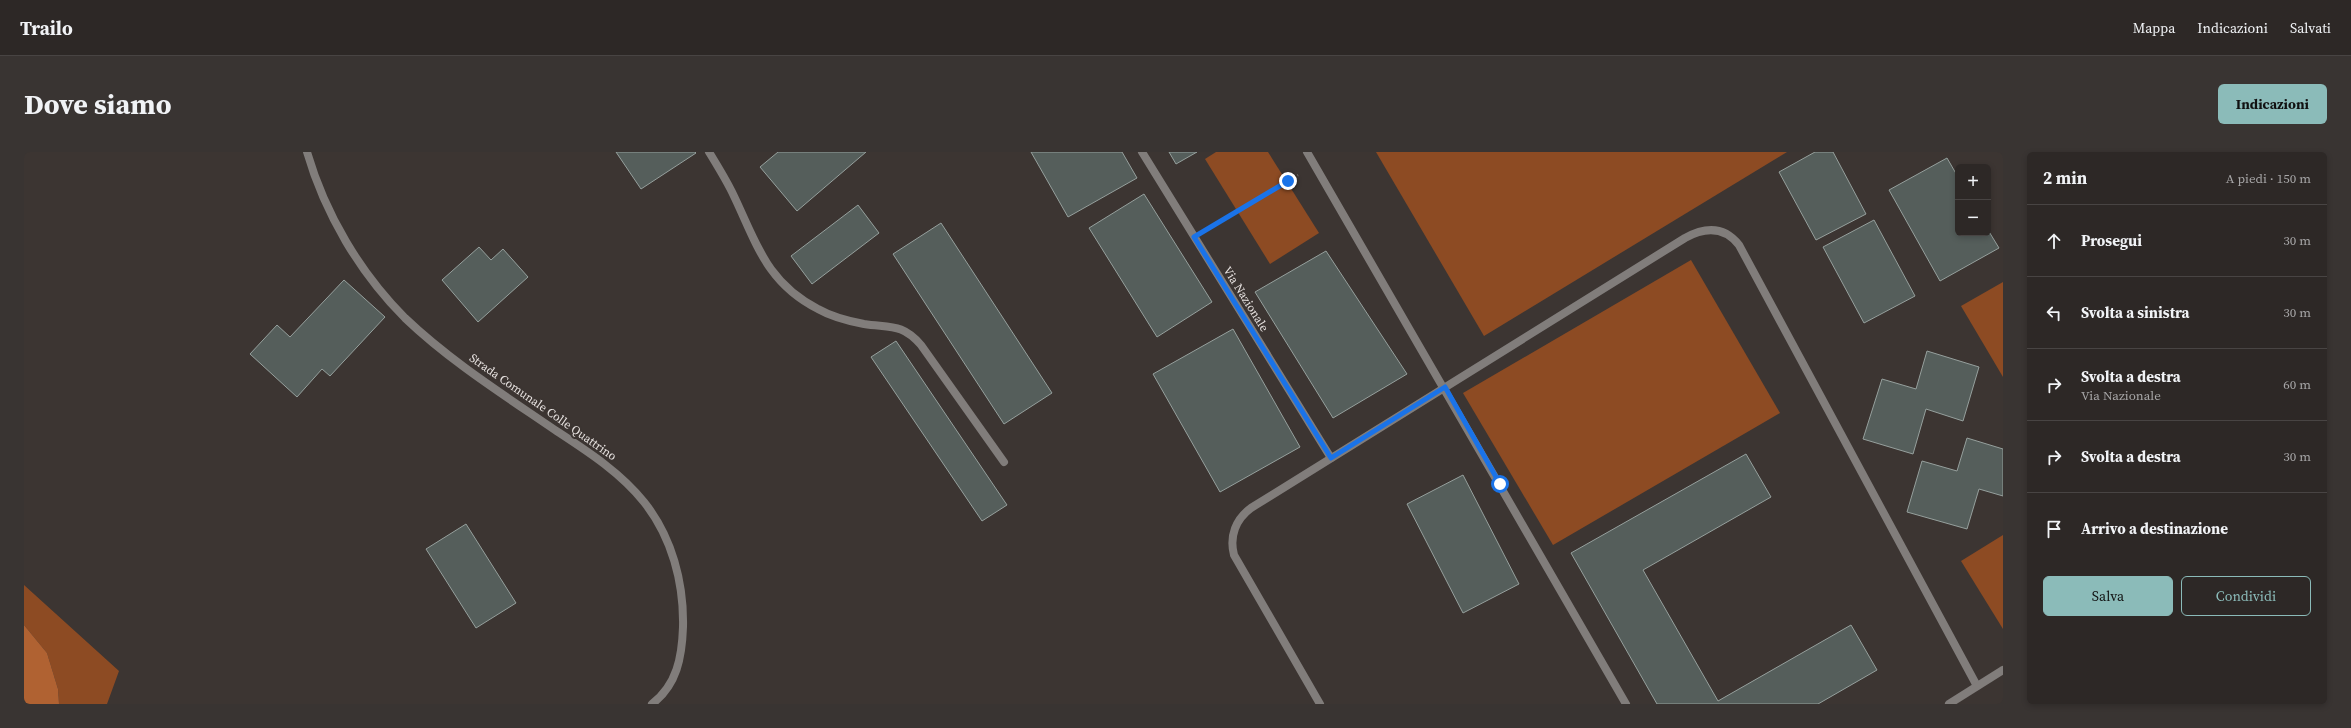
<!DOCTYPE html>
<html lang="it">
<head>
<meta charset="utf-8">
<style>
	:root { --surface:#2d2826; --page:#393432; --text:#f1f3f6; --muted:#a7a6a7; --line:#484443; --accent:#8bbbb9 }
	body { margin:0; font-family:"Source Serif 4",serif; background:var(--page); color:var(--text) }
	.controls { position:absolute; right:12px; top:12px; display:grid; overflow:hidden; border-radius:6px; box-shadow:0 2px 6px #0003 }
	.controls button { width:36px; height:36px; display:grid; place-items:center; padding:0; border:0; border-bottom:1px solid var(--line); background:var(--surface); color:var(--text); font:20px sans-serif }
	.stop { position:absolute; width:12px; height:12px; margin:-9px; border:3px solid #1a73e8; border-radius:50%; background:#fff }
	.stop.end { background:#1a73e8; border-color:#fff; box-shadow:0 1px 4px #0008 }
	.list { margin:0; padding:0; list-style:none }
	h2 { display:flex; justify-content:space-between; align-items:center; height:52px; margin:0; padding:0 16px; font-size:17px }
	h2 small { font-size:13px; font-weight:400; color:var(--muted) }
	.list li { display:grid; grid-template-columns:26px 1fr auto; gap:12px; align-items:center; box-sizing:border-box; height:72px; padding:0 16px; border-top:1px solid var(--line) }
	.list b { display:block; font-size:15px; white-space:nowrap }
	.list p { margin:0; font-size:13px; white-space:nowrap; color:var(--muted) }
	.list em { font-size:13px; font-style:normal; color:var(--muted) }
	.actions { display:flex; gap:8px; padding:12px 16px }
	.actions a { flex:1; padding:9px 0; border:1px solid var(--accent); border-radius:6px; text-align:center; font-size:14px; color:var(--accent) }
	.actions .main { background:var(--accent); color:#111 }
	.icon { flex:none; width:22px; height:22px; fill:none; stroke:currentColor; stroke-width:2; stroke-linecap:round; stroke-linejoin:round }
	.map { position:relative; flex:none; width:1979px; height:552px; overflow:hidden; border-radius:6px }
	header { display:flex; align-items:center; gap:24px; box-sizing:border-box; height:56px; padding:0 20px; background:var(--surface); border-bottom:1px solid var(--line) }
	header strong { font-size:19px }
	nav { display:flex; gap:22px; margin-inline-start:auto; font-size:14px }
	.intro { display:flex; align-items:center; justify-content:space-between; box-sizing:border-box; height:96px; padding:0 24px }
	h1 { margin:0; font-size:28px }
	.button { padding:10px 18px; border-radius:6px; background:var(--accent); color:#111; font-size:14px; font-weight:700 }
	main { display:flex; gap:24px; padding:0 24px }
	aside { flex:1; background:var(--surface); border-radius:6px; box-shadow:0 2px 6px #0003 }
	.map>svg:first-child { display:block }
	.green { fill:#8d4b23 }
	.water { fill:#b06232 }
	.building { fill:#555e5b; stroke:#96a09d }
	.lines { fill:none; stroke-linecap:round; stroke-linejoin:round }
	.path { stroke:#78726f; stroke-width:2.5; stroke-dasharray:3 3; stroke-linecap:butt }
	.street { stroke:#817d7b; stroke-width:8 }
	.route { stroke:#1a73e8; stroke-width:5 }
	.labels { text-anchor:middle; stroke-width:4; stroke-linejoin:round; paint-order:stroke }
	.street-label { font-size:12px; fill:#e7e2e0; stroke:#3c3532 }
</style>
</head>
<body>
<header>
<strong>Trailo</strong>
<nav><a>Mappa</a><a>Indicazioni</a><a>Salvati</a></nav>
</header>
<div class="intro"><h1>Dove siamo</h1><a class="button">Indicazioni</a></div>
<main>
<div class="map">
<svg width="1979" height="552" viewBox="0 0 1979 552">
	<rect width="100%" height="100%" fill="#3c3532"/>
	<!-- green -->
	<g class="green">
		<path d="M1192 0H1244L1295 81 1246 112 1181 7Z"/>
		<path d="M1352 0H1763L1460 184Z"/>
		<path d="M1667 108 1756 261 1529 393 1439 241Z"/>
		<path d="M1979 130V225L1937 154Z"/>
		<path d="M1979 383V477L1937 409Z"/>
		<path d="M0 433 95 519 83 552H35L34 537 23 501 0 473Z"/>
	</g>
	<!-- water -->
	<path class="water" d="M0 473 23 501 34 537 35 552H0Z"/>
	<!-- building -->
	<g class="building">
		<path d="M592 0H671L672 1 617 37Z"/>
		<path d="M754 0H842L773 59 736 15Z"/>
		<path d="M1007 0H1098L1113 26 1044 65Z"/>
		<path d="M1145 0H1173L1152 12Z"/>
		<path d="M1791 0H1809L1842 62 1792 88 1755 20Z"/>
		<path d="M1923 6 1934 25V81H1964V78L1975 96 1916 129 1865 38Z"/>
		<path d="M1120 42 1188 150 1133 185 1065 76Z"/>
		<path d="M834 53 855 81 788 132 767 104Z"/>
		<path d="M1850 68 1891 144 1840 171 1799 95Z"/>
		<path d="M917 71 1028 241 980 272 869 102Z"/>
		<path d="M455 95 467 108 479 97 504 125 454 170 418 128Z"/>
		<path d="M1302 99 1383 222 1309 266 1231 140Z"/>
		<path d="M320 128 361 165 306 224 298 217 273 245 226 202 253 173 266 185Z"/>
		<path d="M1209 177 1276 295 1196 340 1129 222Z"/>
		<path d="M872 189 983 353 958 369 847 205Z"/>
		<path d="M1903 199 1955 215 1939 269 1902 257 1889 302 1839 287 1858 227 1892 237Z"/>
		<path d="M1943 286 1979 297V344L1955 337 1943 377 1883 360 1898 309 1933 319Z"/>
		<path d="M1722 302 1747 345 1619 418 1694 549 1827 473 1853 518 1794 552H1633L1547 401Z"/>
		<path d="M1439 323 1495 432 1439 461 1383 352Z"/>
		<path d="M442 372 492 451 452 476 402 397Z"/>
	</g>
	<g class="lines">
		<!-- path -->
		<path class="path" d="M1186 76 1274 23"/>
		<!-- street -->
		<g class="street">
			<path d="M283 0C301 62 336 121 381 166 426 209 480 243 531 278 563 299 596 320 620 350 648 385 660 431 659 475 658 505 653 533 628 552"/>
			<path d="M685 0C693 13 701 26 708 40 732 89 741 130 794 157 808 165 824 169 840 172 866 176 878 171 897 193L980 310"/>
			<path d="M1118 0 1307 306"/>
			<path d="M1283 0 1602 552"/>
			<path d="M1296 552 1210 403C1205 384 1212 367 1227 356L1661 86C1681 75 1700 74 1715 93L1953 534"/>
			<path d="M1925 552 1979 518"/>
		</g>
	</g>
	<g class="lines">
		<!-- route -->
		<path class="route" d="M1264 29 1170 85 1307 306 1421 235 1476 332"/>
	</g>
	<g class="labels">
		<!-- street labels -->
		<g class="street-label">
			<text transform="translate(1222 147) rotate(58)" y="4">Via Nazionale</text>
			<text transform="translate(519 255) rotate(35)" y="4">Strada Comunale Colle Quattrino</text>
		</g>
	</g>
</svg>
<div class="controls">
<button>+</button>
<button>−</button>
</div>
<div class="stop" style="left:1476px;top:332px"></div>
<div class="stop end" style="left:1264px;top:29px"></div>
</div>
<aside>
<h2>2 min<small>A piedi · 150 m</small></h2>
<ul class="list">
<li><svg class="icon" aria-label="ahead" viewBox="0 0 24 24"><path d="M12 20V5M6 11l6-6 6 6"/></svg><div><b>Prosegui</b></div><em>30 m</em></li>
<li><svg class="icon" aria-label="left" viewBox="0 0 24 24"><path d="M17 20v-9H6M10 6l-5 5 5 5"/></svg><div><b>Svolta a sinistra</b></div><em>30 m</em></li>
<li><svg class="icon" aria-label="right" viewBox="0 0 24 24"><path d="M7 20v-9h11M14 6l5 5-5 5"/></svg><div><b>Svolta a destra</b><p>Via Nazionale</p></div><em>60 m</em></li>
<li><svg class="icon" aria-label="right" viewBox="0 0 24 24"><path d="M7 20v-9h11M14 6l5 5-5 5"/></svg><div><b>Svolta a destra</b></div><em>30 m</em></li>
<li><svg class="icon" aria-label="arrive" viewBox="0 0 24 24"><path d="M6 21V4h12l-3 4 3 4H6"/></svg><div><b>Arrivo a destinazione</b></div></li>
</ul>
<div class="actions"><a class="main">Salva</a><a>Condividi</a></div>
</aside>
</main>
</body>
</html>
